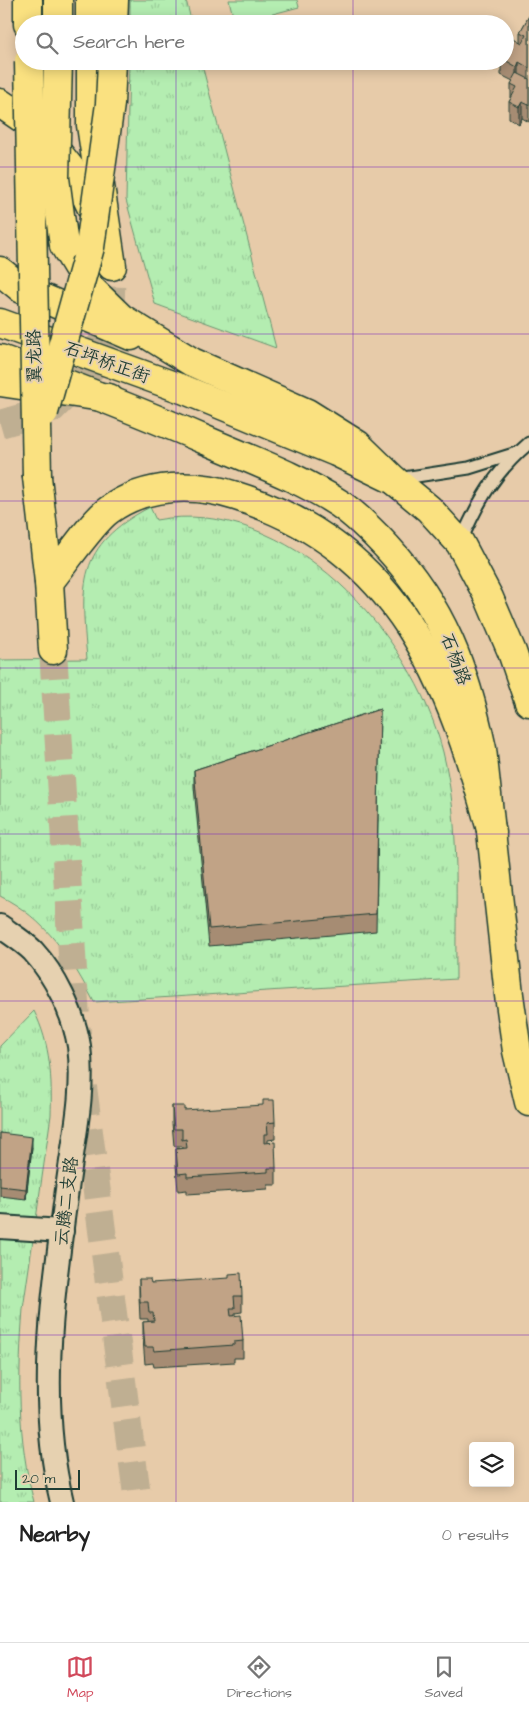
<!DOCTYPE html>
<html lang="en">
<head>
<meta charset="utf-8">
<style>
	:root { --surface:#fff; --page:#f6f6f6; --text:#222; --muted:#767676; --line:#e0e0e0; --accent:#d1495b }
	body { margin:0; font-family:"Architects Daughter","LXGW WenKai TC",sans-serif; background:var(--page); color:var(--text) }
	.controls { position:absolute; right:15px; bottom:15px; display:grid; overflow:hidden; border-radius:5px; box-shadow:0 2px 12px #0003 }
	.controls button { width:45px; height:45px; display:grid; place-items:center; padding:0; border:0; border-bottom:1px solid var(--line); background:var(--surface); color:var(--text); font:25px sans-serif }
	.scale { position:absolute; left:15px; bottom:12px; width:65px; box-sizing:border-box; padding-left:5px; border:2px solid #1f3d34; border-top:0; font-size:14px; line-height:18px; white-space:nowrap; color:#1f3d34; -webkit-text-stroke:4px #e6d1b0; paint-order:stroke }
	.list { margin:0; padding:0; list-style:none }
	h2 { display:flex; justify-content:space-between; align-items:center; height:65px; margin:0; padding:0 20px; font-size:21px }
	h2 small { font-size:16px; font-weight:400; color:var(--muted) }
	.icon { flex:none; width:28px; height:28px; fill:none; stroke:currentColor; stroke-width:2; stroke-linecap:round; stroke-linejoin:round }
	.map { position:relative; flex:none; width:529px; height:1502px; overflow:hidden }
	.search { position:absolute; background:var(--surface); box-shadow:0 2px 12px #0003; left:15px; right:15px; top:15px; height:55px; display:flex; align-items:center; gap:12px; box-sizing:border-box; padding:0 18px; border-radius:28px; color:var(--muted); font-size:19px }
	.sheet { height:140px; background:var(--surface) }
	nav { display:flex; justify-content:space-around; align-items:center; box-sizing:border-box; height:70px; border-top:1px solid var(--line); background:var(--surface); font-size:14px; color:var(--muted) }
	nav a { display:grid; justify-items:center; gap:2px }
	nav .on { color:var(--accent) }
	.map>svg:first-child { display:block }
	.grass { fill:url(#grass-tufts); stroke:#6a9572 }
	.pitch { fill:#b4edb1; stroke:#6a9572 }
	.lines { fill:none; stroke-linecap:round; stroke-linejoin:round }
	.highway-tunnel { stroke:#bfaf92; stroke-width:28; stroke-dasharray:28 14; stroke-linecap:butt }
	.lane-casing { stroke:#1f3d34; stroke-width:15 }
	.street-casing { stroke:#1f3d34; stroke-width:26 }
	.primary-casing { stroke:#1f3d34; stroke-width:31 }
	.highway-casing { stroke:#1f3d34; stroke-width:31 }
	.lane { stroke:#e6d1b0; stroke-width:11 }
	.street { stroke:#e6d1b0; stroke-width:22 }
	.primary { stroke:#fae180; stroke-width:28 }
	.highway { stroke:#fae180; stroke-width:28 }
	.highway-bridge-casing { stroke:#1f3d34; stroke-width:31; stroke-linecap:butt }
	.highway-bridge { stroke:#fae180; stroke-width:28 }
	.wall { fill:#a68c73; stroke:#1f3d34 }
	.shaded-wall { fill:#87725e; stroke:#1f3d34 }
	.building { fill:#c1a386; stroke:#1f3d34 }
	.grid { fill:none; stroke:#7b2cbf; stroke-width:1; stroke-opacity:0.55 }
	.labels { text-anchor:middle; stroke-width:4; stroke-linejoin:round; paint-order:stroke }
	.street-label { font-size:18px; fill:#1f3d34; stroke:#e6d1b0 }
</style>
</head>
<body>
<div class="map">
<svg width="529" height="1502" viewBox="0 0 529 1502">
	<defs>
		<pattern id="grass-tufts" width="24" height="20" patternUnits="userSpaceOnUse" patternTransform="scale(1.25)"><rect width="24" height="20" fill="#b4edb1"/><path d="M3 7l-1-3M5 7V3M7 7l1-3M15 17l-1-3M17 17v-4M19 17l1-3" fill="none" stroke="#9acc99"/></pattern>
	</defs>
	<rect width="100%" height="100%" fill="#e7cba9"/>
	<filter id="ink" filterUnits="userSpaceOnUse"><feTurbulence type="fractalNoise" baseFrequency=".02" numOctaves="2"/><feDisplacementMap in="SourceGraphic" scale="10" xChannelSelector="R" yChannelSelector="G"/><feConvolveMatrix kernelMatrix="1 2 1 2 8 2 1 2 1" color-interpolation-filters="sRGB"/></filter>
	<g filter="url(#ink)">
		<!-- grass -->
		<g class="grass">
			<path d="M130 0H186L192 24H130Z"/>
			<path d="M129 61H201L276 348 155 304 126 200Z"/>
			<path d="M150 507 156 520C289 495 413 634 443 752 461 825 455 904 456 979L94 1002C72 959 45 918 0 896V660L87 659C81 585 75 546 150 507Z"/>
			<path d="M34 1011C51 1045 52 1079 51 1115L23 1309C18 1374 17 1439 34 1502H0V1046Z"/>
		</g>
		<!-- pitch -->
		<path class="pitch" d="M229 0H297L299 7 235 24Z"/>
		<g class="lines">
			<!-- highway-tunnel -->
			<g class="highway-tunnel">
				<path d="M0 424 52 409 90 370 110 322 112 266"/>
				<path d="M53 650 77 1034"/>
				<path d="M83 1087 138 1502"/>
			</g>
			<defs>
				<g id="lane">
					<path d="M397 479 469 468 517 453"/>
					<path d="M460 543C479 500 493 474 529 443"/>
				</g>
				<g id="street">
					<path d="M0 926C11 934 24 942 33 951 55 975 74 1014 79 1046 85 1091 74 1137 68 1182 54 1288 36 1397 62 1502"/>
					<path d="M0 1227 62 1231"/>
				</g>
				<g id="primary">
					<path d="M0 323 185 390 336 452 394 480 429 509 460 543 489 598 512 652 529 702"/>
					<path d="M0 359C71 385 141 412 210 442 254 461 300 478 340 504 357 516 373 532 387 547 443 608 465 669 482 749L509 995 517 1051 529 1102"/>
				</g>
				<g id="highway">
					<path d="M28 0V24"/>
					<path d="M58 0V24"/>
					<path d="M90 0V24"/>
					<path d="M113 24 114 0"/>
					<path d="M91 61V125L112 266"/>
					<path d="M0 103 41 131 77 177 96 217"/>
					<path d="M64 245 90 288 121 318 192 362 307 413 358 445 394 480"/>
					<path d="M0 271 22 289 131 336"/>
					<path d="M0 382 109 398"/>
					<path d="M37 477 49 582 53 650"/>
					<path d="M49 582C64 564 92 522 109 510 146 483 196 483 236 496 401 548 450 681 492 833"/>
				</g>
			</defs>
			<!-- lane casing -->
			<use href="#lane" class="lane-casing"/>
			<!-- street casing -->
			<use href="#street" class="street-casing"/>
			<!-- primary casing -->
			<use href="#primary" class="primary-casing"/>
			<!-- highway casing -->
			<use href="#highway" class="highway-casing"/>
			<!-- lane -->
			<use href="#lane" class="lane"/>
			<!-- street -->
			<use href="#street" class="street"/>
			<!-- primary -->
			<use href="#primary" class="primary"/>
			<!-- highway -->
			<use href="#highway" class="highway"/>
			<defs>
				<g id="highway-bridge">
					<path d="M29 61 37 477"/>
					<path d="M58 61 55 178 64 245"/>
					<path d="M44 412 90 247 110 104 112 61"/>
				</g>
			</defs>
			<!-- highway-bridge casing -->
			<use href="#highway-bridge" class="highway-bridge-casing"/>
			<!-- highway-bridge -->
			<use href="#highway-bridge" class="highway-bridge"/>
		</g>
		<!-- wall -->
		<g class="wall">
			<path d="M529 16V122L522 118 519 124 509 118V102L511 98V84L513 81 501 75V61H505V50L520 42V32Z"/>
			<path d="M380 709 376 931 209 946 194 787V770Z"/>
			<path d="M172 1106 184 1110 275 1122V1139L268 1140V1143L276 1168V1185H268V1189L187 1194V1190L178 1191 176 1165V1149L182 1148V1146H174L172 1123Z"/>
			<path d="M0 1133 32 1147 26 1199 0 1196Z"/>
			<path d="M139 1279 151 1283 242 1296V1312L235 1313V1316L243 1341V1358H234V1362L154 1367 153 1363 145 1364 143 1339V1322H148V1319H140L139 1296Z"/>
		</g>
		<!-- shaded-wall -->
		<g class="shaded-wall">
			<path d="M519 62V79L517 83V67Z"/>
			<path d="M522 102V118L519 124V107Z"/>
			<path d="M32 1137V1147L26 1199V1189Z"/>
		</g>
		<!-- building -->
		<g class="building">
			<path d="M529 16V68L519 62 517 67 505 60V50L512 37 522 43 526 35 520 32Z"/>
			<path d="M517 73 529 79V105L522 102 519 107 509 102 517 87 511 84Z"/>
			<path d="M380 709 376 914 209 929 194 770Z"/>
			<path d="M263 1100H274L275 1122 267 1123 268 1134H264V1143L275 1142 276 1168H268V1172L187 1177V1173L178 1174 176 1149 187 1148 186 1139 182 1140V1129H174L172 1106H184V1110L263 1105Z"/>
			<path d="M0 1133 32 1137 26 1189 0 1186Z"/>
			<path d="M241 1273 242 1296H234L235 1308H230L231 1316 241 1315 243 1341 234 1342V1345L154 1351 153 1347H145L143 1322 154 1321 153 1313H149L148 1302H140L139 1279H150L151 1283 229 1278V1274Z"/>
		</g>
	</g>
	<!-- grid -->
	<path class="grid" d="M176 0V24M353 0V24M176 61V1502M353 61V1502M0 167H529M0 334H529M0 501H529M0 668H529M0 834H529M0 1001H529M0 1168H529M0 1335H529"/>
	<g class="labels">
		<!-- street labels -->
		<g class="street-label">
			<text transform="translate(34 356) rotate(-91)" y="6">翼龙路</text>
			<text transform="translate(107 362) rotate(20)" y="6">石坪桥正街</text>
			<text transform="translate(456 659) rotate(69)" y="6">石杨路</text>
			<text transform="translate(66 1201) rotate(-83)" y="6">云腾二支路</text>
		</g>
	</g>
</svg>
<div class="controls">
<button><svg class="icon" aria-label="layers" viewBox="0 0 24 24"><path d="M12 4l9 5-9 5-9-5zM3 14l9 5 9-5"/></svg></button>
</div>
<div class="scale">20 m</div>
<div class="search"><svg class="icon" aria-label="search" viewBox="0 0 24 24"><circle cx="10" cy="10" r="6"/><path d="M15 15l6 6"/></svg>Search here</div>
</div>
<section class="sheet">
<h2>Nearby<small>0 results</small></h2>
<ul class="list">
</ul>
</section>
<nav>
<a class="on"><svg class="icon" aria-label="map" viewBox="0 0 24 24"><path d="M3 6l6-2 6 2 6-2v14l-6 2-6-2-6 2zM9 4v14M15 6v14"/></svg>Map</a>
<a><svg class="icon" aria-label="directions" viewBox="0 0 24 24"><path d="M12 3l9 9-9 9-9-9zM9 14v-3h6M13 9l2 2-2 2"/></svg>Directions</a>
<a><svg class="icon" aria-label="saved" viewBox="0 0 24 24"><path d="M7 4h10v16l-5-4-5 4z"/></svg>Saved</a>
</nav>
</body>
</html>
